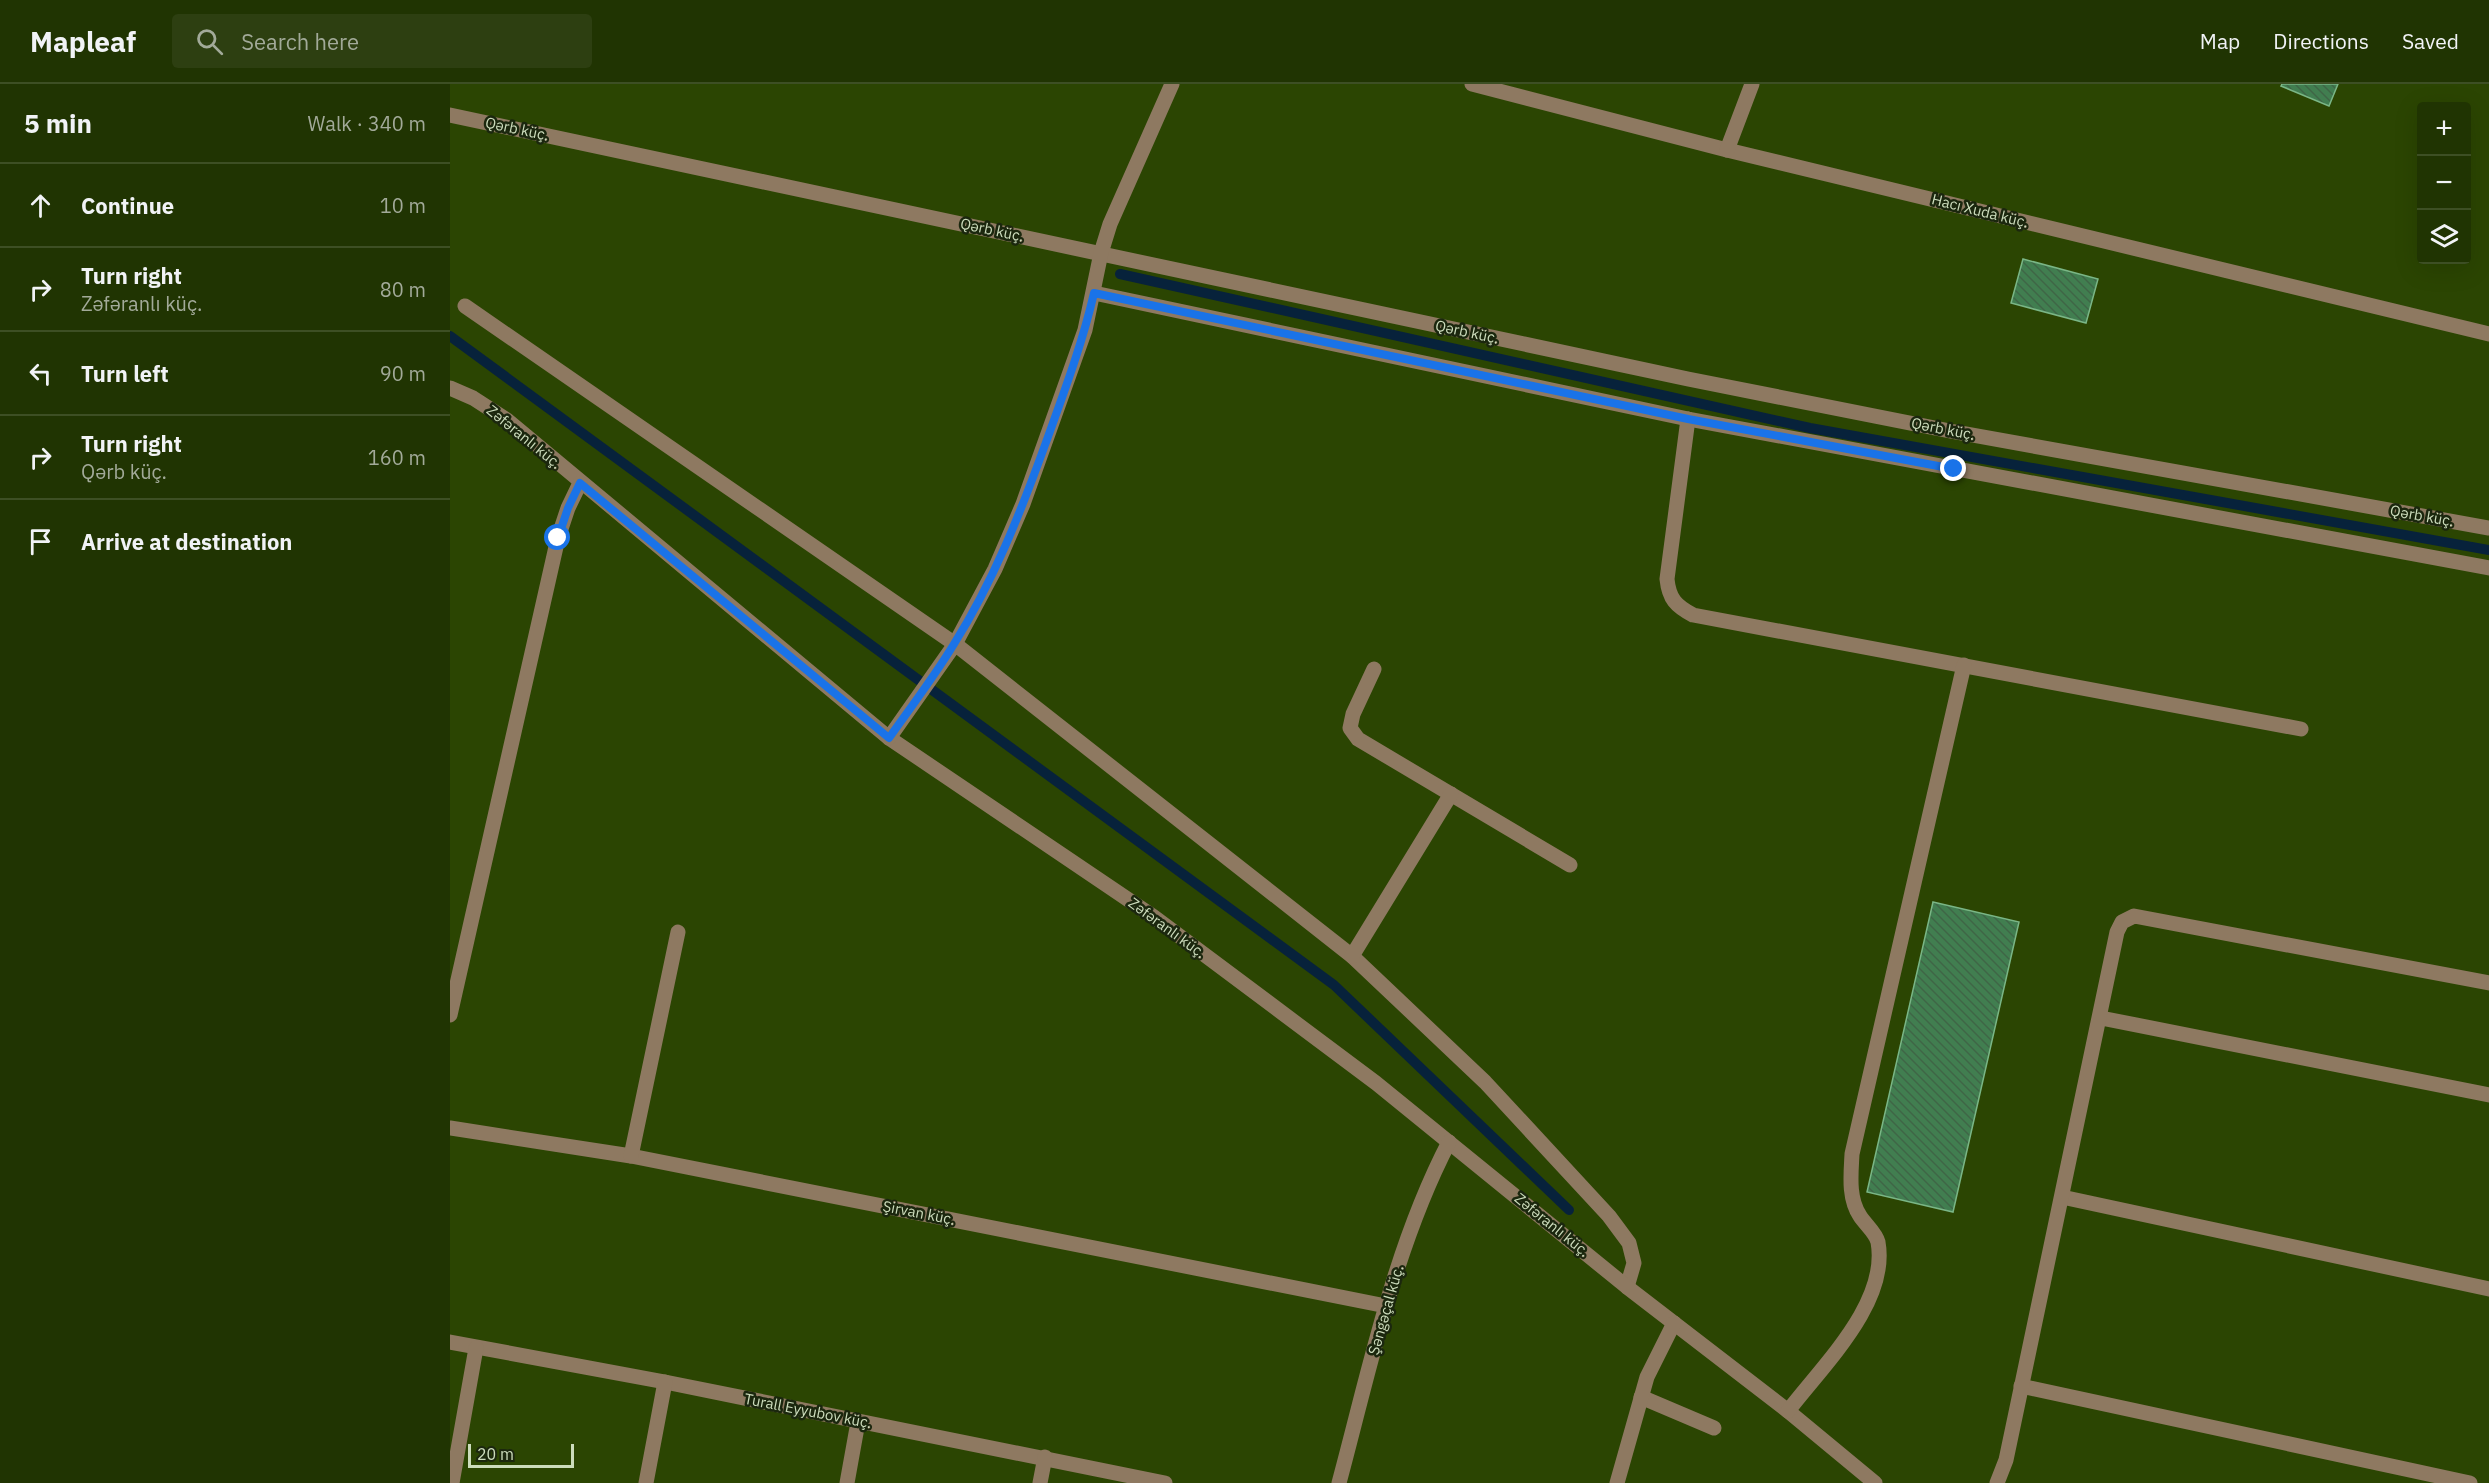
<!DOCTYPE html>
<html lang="en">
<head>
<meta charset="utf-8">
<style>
	:root { --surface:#203402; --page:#2d3f11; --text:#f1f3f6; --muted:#a2aa99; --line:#3d4f24 }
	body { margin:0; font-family:"IBM Plex Sans",sans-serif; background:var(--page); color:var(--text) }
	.controls { position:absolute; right:18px; top:18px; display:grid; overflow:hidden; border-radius:6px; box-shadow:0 6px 24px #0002 }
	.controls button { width:54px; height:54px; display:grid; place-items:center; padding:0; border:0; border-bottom:2px solid var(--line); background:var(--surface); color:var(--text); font:30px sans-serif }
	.scale { position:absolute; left:18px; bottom:15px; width:106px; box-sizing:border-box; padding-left:6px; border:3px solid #ccdcbc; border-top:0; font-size:16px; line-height:21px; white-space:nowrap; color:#ccdcbc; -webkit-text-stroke:4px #1b270e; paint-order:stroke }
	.stop { position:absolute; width:18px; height:18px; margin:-14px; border:4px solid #1a73e8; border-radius:50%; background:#fff }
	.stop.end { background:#1a73e8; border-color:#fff; box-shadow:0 2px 6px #0008 }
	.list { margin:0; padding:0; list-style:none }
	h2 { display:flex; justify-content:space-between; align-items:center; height:78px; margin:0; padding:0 24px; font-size:26px }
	h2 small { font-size:20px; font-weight:400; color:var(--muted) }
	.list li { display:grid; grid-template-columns:39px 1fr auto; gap:18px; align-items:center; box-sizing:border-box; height:84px; padding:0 24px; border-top:2px solid var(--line) }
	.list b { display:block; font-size:22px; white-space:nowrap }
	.list p { margin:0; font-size:20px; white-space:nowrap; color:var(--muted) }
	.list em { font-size:20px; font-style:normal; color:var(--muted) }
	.icon { flex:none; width:33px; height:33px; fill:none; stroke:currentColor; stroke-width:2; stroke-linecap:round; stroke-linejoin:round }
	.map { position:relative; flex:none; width:2039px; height:1399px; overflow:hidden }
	header { display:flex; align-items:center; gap:36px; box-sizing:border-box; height:84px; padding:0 30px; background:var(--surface); border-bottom:2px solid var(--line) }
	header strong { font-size:28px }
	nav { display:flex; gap:33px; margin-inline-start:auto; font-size:21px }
	.search { width:420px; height:54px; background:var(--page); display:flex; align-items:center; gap:15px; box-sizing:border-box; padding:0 21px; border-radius:6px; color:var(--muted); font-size:22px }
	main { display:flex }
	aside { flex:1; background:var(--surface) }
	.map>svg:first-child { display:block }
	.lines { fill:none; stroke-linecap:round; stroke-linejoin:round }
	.stream { stroke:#07223b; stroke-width:10 }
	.building { fill:url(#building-back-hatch); stroke:#7ab686; stroke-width:1.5 }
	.minor { stroke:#8e7961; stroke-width:15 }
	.route { stroke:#1a73e8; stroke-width:8 }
	.labels { text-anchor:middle; stroke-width:5; stroke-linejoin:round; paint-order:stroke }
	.street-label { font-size:15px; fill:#ccdcbc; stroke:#1b270e }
</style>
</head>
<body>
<header>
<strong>Mapleaf</strong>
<div class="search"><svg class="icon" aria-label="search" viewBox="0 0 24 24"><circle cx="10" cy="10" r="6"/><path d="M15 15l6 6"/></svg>Search here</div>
<nav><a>Map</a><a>Directions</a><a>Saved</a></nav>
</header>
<main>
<aside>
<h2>5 min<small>Walk · 340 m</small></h2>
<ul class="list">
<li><svg class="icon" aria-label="ahead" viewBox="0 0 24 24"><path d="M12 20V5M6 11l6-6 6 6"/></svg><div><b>Continue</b></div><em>10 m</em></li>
<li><svg class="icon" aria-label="right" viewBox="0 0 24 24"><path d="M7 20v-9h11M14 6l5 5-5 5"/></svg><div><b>Turn right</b><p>Zəfəranlı küç.</p></div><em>80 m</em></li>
<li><svg class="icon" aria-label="left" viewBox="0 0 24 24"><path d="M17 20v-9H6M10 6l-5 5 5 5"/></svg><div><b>Turn left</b></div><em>90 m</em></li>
<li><svg class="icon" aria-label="right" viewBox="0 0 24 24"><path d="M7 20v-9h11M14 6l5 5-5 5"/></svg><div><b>Turn right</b><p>Qərb küç.</p></div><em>160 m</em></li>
<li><svg class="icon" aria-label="arrive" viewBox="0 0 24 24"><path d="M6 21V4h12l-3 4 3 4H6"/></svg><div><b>Arrive at destination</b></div></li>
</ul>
</aside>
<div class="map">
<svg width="2039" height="1399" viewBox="0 0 2039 1399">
	<defs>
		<pattern id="building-back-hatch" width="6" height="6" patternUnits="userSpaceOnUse" patternTransform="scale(1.5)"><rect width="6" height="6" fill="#417e50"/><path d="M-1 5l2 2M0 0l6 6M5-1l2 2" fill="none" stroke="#3f6646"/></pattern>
	</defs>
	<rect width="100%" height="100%" fill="#2b4502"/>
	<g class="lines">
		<!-- stream -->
		<g class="stream">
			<path d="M670 190 1360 344 2039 466"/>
			<path d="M0 252 884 901 1119 1126"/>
		</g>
	</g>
	<!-- building -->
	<g class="building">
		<path d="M1832 0H1888L1879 22 1831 2Z"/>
		<path d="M1573 175 1648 195 1636 239 1561 219Z"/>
		<path d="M1483 818 1569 838 1503 1128 1417 1108Z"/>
	</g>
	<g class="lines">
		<!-- minor -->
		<g class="minor">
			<path d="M1022 0 1277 66 2039 250"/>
			<path d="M0 31 1238 295 1500 347 2039 444"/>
			<path d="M1277 66 1302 0"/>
			<path d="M644 209 1238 335 2039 484"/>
			<path d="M15 222 505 560 902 872 1035 998 1159 1132 1179 1159 1184 1179 1177 1203"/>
			<path d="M0 304 23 314 57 336 439 654 704 833 926 999 1177 1203 1338 1327 1425 1399"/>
			<path d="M1238 335 1217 495C1219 515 1226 522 1243 531L1851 645"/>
			<path d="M924 585 903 630 900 644 908 655 1120 781"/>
			<path d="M439 654 505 560 545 485 573 420 635 246 651 169 660 140 722 0"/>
			<path d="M902 872 1001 710"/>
			<path d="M0 931 108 454 118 424 130 399"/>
			<path d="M1651 934 2039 1011"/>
			<path d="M0 1044 181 1072 936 1222"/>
			<path d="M181 1072 228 848"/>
			<path d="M1612 1113 2039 1205"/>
			<path d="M0 1258 215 1298 715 1399"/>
			<path d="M1571 1302 2020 1399"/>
			<path d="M1191 1313 1264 1344"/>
			<path d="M1338 1327C1373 1281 1439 1219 1428 1158 1426 1149 1415 1140 1410 1132 1398 1114 1401 1090 1402 1070L1514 581"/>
			<path d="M2 1399 26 1264"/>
			<path d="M196 1399 215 1298"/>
			<path d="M397 1399 408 1338"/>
			<path d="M590 1399 595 1373"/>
			<path d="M889 1399C920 1284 944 1164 999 1058"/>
			<path d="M1167 1399 1197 1293 1224 1239"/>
			<path d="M1547 1399 1556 1376 1667 848 1672 838 1684 832 2039 899"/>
		</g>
	</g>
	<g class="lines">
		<!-- route -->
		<path class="route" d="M108 454 118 424 130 399 439 654C461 623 484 593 504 560 543 498 570 430 595 361 613 311 632 261 644 209L1238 335 1504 385"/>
	</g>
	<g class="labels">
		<!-- street labels -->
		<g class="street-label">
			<text transform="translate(67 45) rotate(12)" y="5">Qərb küç.</text>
			<text transform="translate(1530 127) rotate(14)" y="5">Hacı Xuda küç.</text>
			<text transform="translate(542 146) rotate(12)" y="5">Qərb küç.</text>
			<text transform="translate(1017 248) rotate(12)" y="5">Qərb küç.</text>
			<text transform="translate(1493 345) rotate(11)" y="5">Qərb küç.</text>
			<text transform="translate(74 353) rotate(39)" y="5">Zəfəranlı küç.</text>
			<text transform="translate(1972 432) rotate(10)" y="5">Qərb küç.</text>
			<text transform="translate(717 844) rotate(36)" y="5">Zəfəranlı küç.</text>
			<text transform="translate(469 1129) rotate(11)" y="5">Şirvan küç.</text>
			<text transform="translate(1102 1141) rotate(39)" y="5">Zəfəranlı küç.</text>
			<text transform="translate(936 1226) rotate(-74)" y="5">Şəngəçal küç.</text>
			<text transform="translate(358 1327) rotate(11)" y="5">Turall Eyyubov küç.</text>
		</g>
	</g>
</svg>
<div class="controls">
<button>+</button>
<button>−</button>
<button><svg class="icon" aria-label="layers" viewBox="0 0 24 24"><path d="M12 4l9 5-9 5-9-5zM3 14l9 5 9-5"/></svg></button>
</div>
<div class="scale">20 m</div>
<div class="stop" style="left:108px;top:454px"></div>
<div class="stop end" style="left:1504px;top:385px"></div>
</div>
</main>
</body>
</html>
